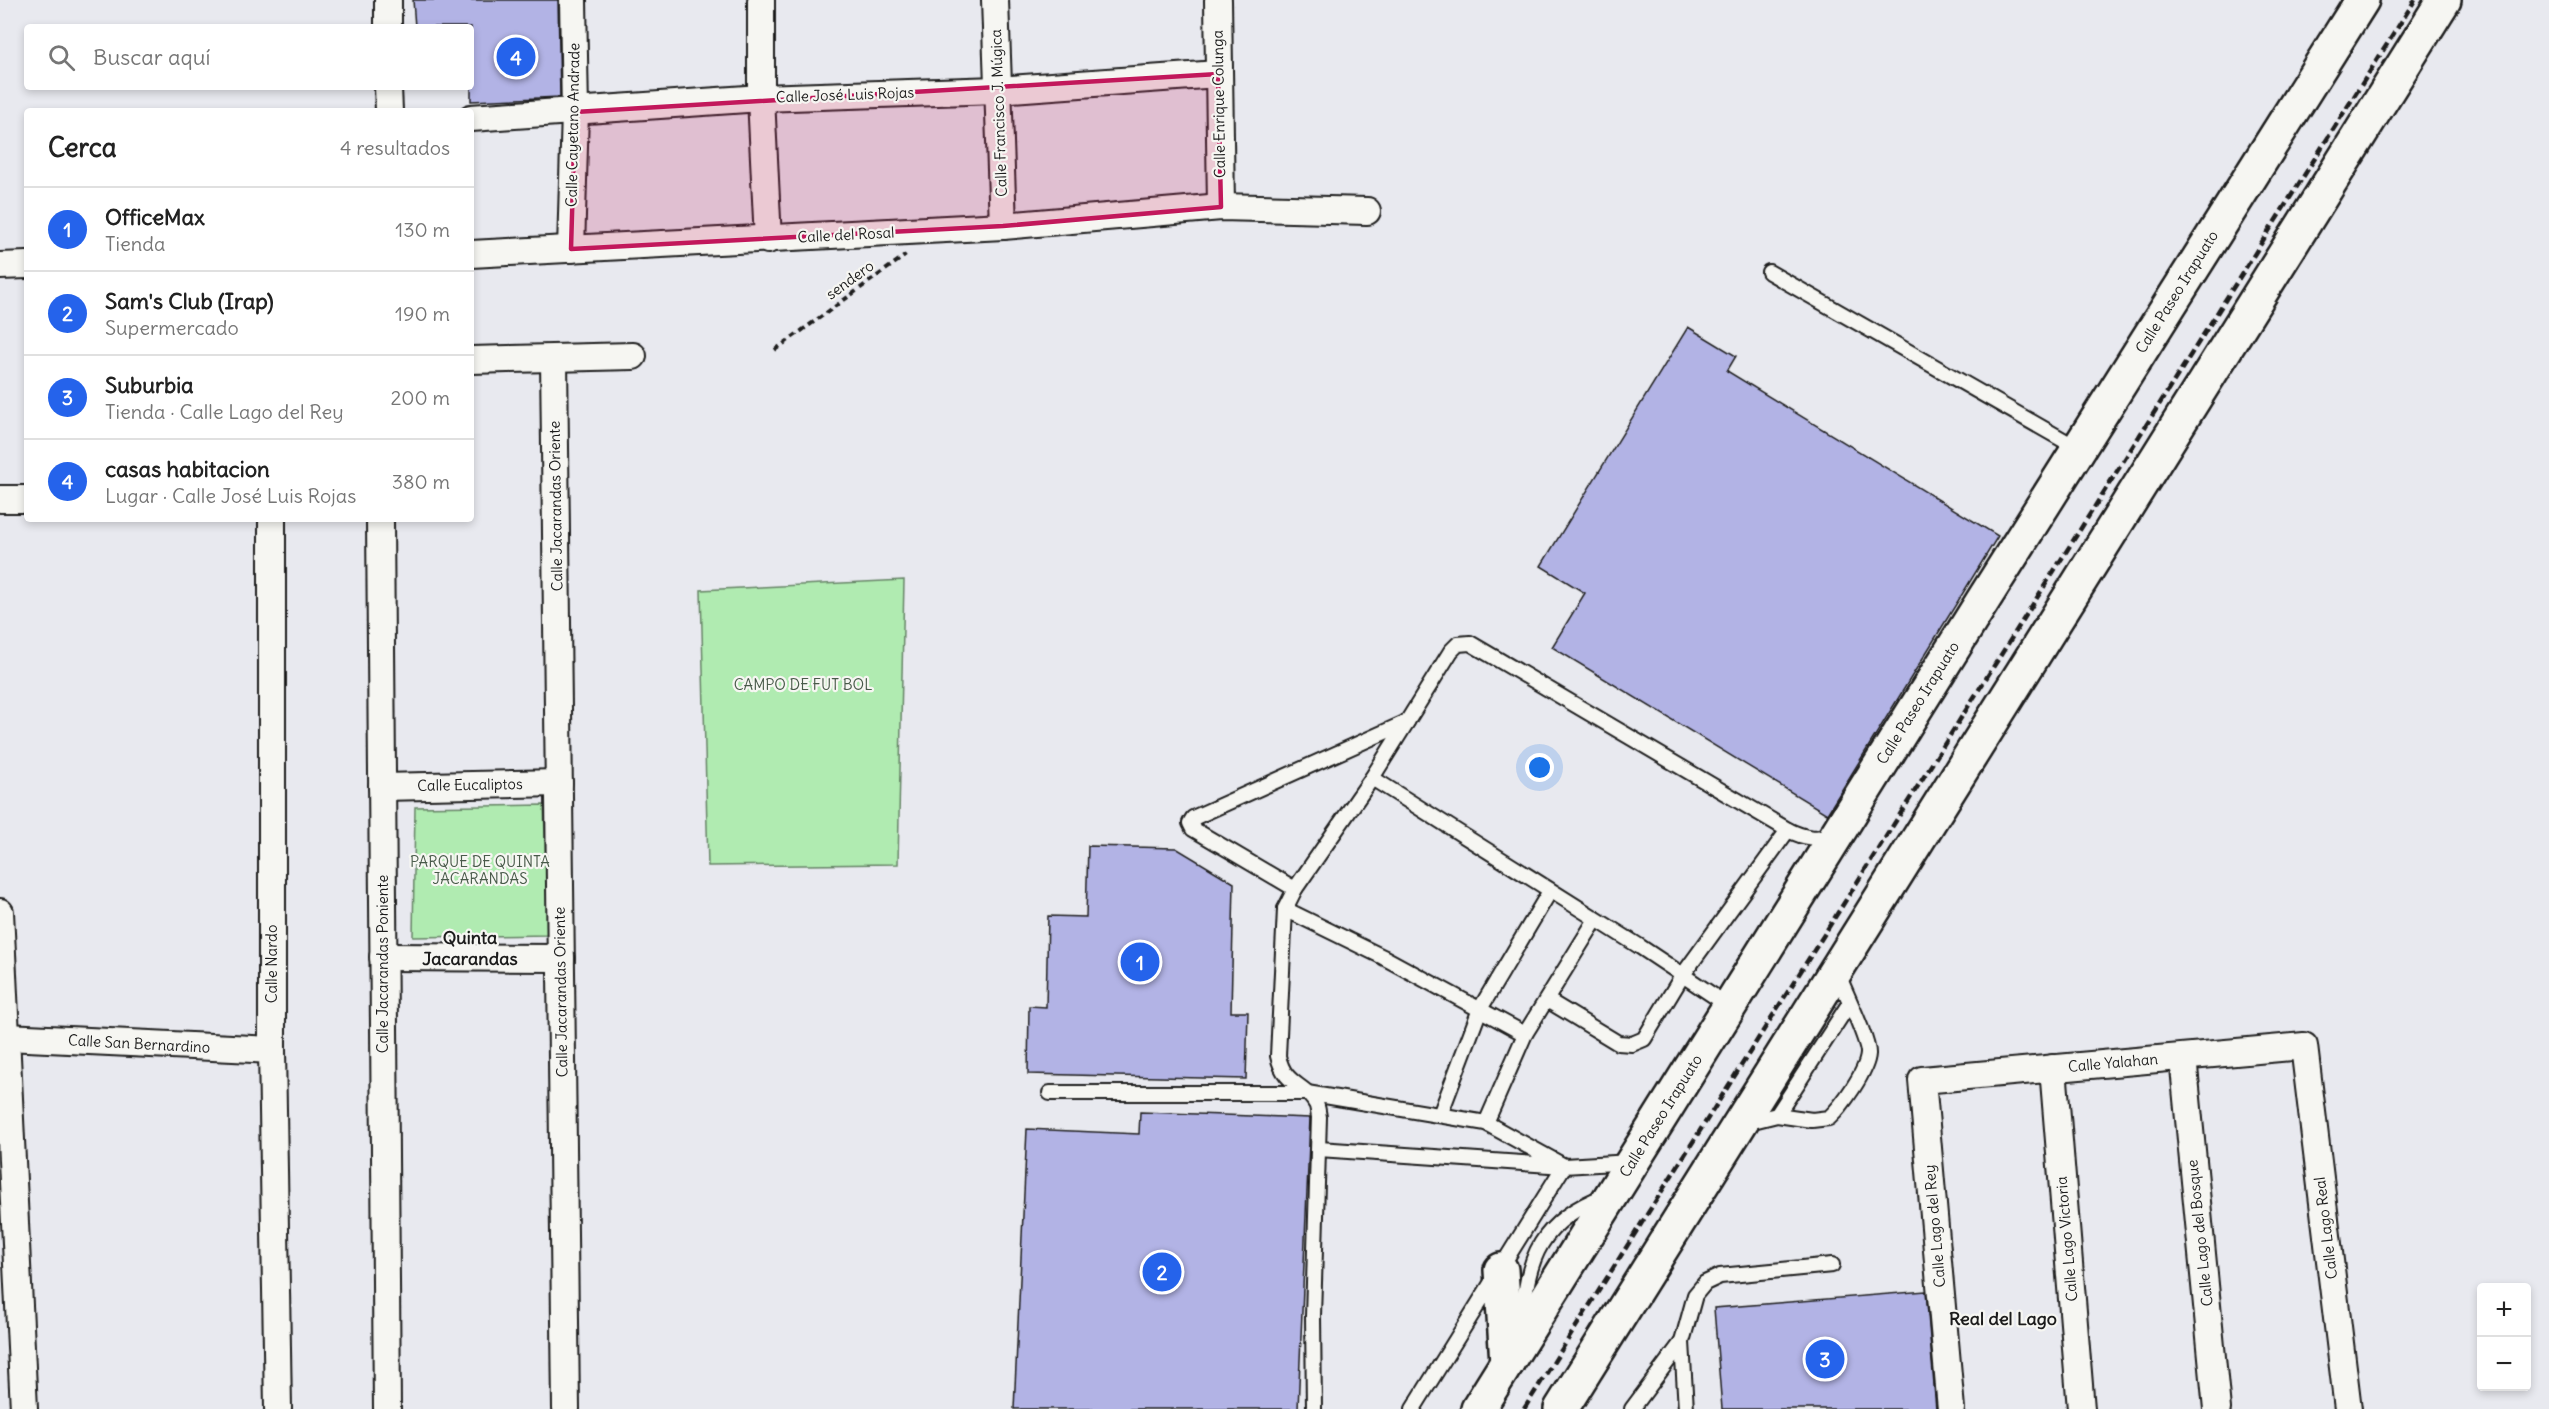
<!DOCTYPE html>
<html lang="es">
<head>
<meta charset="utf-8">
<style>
	:root { --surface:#fff; --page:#f2f2f2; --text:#222; --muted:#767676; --line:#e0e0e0; --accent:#2563eb }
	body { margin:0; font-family:Delius,sans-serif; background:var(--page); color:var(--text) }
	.controls { position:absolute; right:18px; bottom:18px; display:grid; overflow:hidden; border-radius:6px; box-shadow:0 3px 9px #0003 }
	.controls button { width:54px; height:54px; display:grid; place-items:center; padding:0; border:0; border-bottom:2px solid var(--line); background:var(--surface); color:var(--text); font:30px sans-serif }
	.you { position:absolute; left:1540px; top:768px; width:21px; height:21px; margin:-15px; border:4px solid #fff; border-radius:50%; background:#1a73e8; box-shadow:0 0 0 9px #1a73e833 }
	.badge { display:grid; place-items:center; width:39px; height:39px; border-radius:50%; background:var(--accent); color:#fff; font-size:20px; font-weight:700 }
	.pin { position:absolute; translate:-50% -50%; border:3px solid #fff; box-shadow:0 2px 6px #0006 }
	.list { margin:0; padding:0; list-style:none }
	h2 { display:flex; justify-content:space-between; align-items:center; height:78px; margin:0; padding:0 24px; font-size:26px }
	h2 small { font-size:20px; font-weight:400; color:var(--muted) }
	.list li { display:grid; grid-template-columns:39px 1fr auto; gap:18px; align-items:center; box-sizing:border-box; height:84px; padding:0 24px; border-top:2px solid var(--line) }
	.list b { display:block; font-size:22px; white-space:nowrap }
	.list p { margin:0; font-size:20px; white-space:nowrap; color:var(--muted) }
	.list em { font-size:20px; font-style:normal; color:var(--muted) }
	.icon { flex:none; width:33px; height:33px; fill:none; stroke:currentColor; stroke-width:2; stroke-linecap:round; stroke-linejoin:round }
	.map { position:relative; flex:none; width:2549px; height:1409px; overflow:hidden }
	.search { position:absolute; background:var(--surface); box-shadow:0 3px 9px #0003; left:24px; top:24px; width:450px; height:66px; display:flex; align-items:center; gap:15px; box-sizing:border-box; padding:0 21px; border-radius:6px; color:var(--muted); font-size:22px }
	.panel { position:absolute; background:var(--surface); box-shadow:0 3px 9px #0003; left:24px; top:108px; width:450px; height:414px; border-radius:6px }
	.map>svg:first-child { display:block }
	.green { fill:#b0ebb1; stroke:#668466; stroke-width:1.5 }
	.building { fill:#b2b3e5; stroke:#1c1c1c; stroke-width:1.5 }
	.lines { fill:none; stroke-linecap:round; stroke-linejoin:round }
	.lane-casing { stroke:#1c1c1c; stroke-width:18 }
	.street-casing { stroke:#1c1c1c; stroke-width:30 }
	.secondary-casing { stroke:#1c1c1c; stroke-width:38 }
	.path { stroke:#1c1c1c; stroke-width:4; stroke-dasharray:6 4.5; stroke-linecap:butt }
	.lane { stroke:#f6f6f2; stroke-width:14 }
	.street { stroke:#f6f6f2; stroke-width:26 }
	.secondary { stroke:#f6f6f2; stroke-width:33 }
	.rail { stroke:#1c1c1c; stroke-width:4.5; stroke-dasharray:9 4.5; stroke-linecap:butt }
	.marked { fill:#c2185b; fill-opacity:0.2; stroke:#c2185b; stroke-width:4.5; stroke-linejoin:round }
	.labels { text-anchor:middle; stroke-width:4.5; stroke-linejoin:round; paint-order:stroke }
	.street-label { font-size:15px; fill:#1c1c1c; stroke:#f6f6f2 }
	.park-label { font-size:15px; fill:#485a49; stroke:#f6f6f2 }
	.quarter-label { font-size:18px; font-weight:bold; fill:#1c1c1c; stroke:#f6f6f2 }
</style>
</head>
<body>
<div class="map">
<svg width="2549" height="1409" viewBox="0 0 2549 1409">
	<rect width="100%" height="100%" fill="#e8e9ef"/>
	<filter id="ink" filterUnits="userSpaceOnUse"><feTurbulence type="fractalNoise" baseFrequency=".0167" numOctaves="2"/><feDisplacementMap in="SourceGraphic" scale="12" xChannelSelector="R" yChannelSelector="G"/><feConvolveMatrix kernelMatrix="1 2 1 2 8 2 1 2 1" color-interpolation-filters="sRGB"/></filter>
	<g filter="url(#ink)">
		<!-- green -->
		<g class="green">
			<path d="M904 580 898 864 708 866 701 590Z"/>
			<path d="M544 805 548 935 413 937 415 807Z"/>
		</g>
		<!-- building -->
		<g class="building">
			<path d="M413 0H558L560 97 471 101V27H415Z"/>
			<path d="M1688 327 1736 356 1727 371 1998 536 1827 814 1552 647 1585 593 1541 566Z"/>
			<path d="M1088 846 1176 848 1234 883 1231 1012H1248L1246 1079 1028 1074 1029 1006 1046 1007 1048 916 1086 917Z"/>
			<path d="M1140 1112 1310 1118 1298 1409H1014L1027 1129 1139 1134Z"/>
			<path d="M1926 1291 1936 1409H1722L1714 1308Z"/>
		</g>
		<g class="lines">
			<defs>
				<g id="lane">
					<path d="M1769 272 2079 449"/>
					<path d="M1372 778 1639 946 1729 1006"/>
					<path d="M1295 889 1193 829 1190 823 1193 818 1407 722"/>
					<path d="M1285 909 1383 957 1525 1034"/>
					<path d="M1547 1000 1618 1043 1632 1044 1644 1039 1682 976 1788 830"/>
					<path d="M1050 1093H1307L1486 1123 1564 1166"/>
					<path d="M1440 1115 1480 1009 1550 891"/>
					<path d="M1777 1115 1849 1004"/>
					<path d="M1486 1123 1525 1034 1595 921"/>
					<path d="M1745 1123 1777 1115 1812 1120 1829 1118C1842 1106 1867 1071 1868 1054 1869 1041 1844 990 1838 974"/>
					<path d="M1319 1149 1564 1166 1631 1162"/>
					<path d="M1523 1322C1525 1257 1543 1219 1605 1196"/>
					<path d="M1314 1409 1313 1316 1319 1117C1318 1113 1318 1107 1316 1104 1304 1082 1285 1087 1278 1056L1285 909 1295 889 1372 778 1451 651 1458 644 1470 643 1788 830C1804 838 1816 840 1833 835"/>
					<path d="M1413 1409 1564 1166"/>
					<path d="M1632 1409 1682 1342"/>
					<path d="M1686 1409 1682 1342 1695 1295 1705 1283 1720 1276 1832 1265"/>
				</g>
				<g id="street">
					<path d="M388 0V27"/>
					<path d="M761 0V98L768 240"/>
					<path d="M995 0 1003 226"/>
					<path d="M1218 0 1221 207"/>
					<path d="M388 87 389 111"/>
					<path d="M471 118 761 98 997 90 1218 74"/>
					<path d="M571 249 575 112 573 0"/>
					<path d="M471 254 1003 226 1221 207 1367 211"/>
					<path d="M0 266 27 265"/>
					<path d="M554 359 566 1409"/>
					<path d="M471 360 633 356"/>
					<path d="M0 499H27"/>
					<path d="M272 519V1050L278 1409"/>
					<path d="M380 519 387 1409"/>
					<path d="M382 787 559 783"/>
					<path d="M0 912 24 1409"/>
					<path d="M383 957 561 958"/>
					<path d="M7 1037 272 1050"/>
					<path d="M2183 1057 2217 1409"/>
					<path d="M2053 1068 2081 1409"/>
					<path d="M1951 1409 1922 1080 2304 1046 2348 1409"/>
				</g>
				<g id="secondary">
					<path d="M1501 1270 1507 1363"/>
					<path d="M1478 1409 1982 602 2362 0"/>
					<path d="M1561 1409 2444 0"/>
				</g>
			</defs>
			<!-- lane casing -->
			<use href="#lane" class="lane-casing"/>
			<!-- street casing -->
			<use href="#street" class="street-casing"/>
			<!-- secondary casing -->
			<use href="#secondary" class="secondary-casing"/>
			<!-- path -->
			<path class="path" d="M775 350 906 255"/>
			<!-- lane -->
			<use href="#lane" class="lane"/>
			<!-- street -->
			<use href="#street" class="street"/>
			<!-- secondary -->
			<use href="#secondary" class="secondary"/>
			<!-- rail -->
			<path class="rail" d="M1524 1409 2415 0"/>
		</g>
	</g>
	<!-- marked area -->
	<path class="marked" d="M1218 74 1221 207 1003 226 571 249 575 112Z"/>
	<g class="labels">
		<!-- street labels -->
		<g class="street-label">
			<text transform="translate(845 95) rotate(-2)" y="5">Calle José Luis Rojas</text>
			<text transform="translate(1219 104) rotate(-91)" y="5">Calle Enrique Colunga</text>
			<text transform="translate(999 113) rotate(-92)" y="5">Calle Francisco J. Múgica</text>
			<text transform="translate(573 125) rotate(-89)" y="5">Calle Cayetano Andrade</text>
			<text transform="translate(846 235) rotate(-3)" y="5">Calle del Rosal</text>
			<text transform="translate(850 280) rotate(-36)" y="5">sendero</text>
			<text transform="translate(2177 292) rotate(-58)" y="5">Calle Paseo Irapuato</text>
			<text transform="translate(556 506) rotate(-91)" y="5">Calle Jacarandas Oriente</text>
			<text transform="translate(1918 703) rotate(-58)" y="5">Calle Paseo Irapuato</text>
			<text transform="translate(470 785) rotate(-1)" y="5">Calle Eucaliptos</text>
			<text transform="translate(272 964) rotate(-90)" y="5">Calle Nardo</text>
			<text transform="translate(383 964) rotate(-90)" y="5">Calle Jacarandas Poniente</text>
			<text transform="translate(561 992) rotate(-91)" y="5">Calle Jacarandas Oriente</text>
			<text transform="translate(139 1044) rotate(3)" y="5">Calle San Bernardino</text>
			<text transform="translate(2113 1063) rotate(-5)" y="5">Calle Yalahan</text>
			<text transform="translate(1661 1116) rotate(-58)" y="5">Calle Paseo Irapuato</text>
			<text transform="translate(1935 1226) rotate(-95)" y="5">Calle Lago del Rey</text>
			<text transform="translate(2326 1228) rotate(-97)" y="5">Calle Lago Real</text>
			<text transform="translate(2200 1233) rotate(-96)" y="5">Calle Lago del Bosque</text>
			<text transform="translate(2067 1239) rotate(-95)" y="5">Calle Lago Victoria</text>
		</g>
		<!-- park labels -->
		<g class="park-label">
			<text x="803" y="690">CAMPO DE FUT BOL</text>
			<text x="480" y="867">PARQUE DE QUINTA<tspan x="480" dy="17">JACARANDAS</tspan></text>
		</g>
		<!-- quarter labels -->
		<g class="quarter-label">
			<text x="470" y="944">Quinta<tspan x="470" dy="21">Jacarandas</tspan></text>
			<text x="2003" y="1325">Real del Lago</text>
		</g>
	</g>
</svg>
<div class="controls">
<button>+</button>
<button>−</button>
</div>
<div class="you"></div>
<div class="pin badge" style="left:1140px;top:962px">1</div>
<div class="pin badge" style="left:1162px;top:1272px">2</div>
<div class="pin badge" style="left:1825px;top:1359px">3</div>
<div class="pin badge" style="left:516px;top:57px">4</div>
<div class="search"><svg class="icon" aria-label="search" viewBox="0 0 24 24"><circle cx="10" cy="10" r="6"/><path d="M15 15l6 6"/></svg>Buscar aquí</div>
<section class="panel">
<h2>Cerca<small>4 resultados</small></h2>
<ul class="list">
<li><span class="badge">1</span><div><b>OfficeMax</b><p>Tienda</p></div><em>130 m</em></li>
<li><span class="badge">2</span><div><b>Sam's Club (Irap)</b><p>Supermercado</p></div><em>190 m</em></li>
<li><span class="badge">3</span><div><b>Suburbia</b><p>Tienda · Calle Lago del Rey</p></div><em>200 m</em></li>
<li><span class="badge">4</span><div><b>casas habitacion</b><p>Lugar · Calle José Luis Rojas</p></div><em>380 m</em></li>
</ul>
</section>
</div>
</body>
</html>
